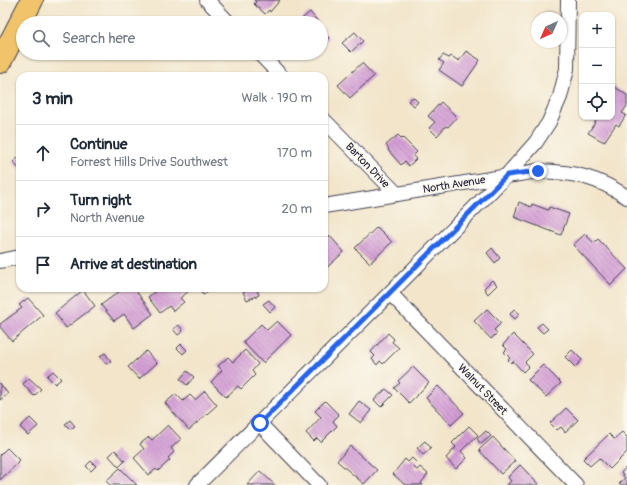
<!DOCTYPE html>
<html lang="en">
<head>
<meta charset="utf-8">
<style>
	:root { --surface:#fff; --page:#f6f6f7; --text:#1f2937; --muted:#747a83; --line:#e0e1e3 }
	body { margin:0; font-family:Pangolin,sans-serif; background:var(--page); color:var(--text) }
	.controls { position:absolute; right:12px; top:12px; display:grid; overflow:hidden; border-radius:8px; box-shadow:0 1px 3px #0004 }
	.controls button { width:36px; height:36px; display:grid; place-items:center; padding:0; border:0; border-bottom:1px solid var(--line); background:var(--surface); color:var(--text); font:20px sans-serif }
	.compass { position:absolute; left:531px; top:12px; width:36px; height:36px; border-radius:50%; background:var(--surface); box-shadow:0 1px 3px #0004; rotate:225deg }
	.stop { position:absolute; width:12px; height:12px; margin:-9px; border:3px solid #2563eb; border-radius:50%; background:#fff }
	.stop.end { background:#2563eb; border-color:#fff; box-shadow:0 1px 4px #0008 }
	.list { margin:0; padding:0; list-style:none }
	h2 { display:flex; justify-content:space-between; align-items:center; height:52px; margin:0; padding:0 16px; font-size:17px }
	h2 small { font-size:13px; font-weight:400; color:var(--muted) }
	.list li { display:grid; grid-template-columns:26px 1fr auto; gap:12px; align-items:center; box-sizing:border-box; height:56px; padding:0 16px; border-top:1px solid var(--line) }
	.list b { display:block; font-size:15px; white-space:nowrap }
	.list p { margin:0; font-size:13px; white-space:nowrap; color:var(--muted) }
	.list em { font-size:13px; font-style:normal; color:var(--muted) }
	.icon { flex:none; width:22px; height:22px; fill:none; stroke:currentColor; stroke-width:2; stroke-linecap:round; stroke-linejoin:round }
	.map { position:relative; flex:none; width:627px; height:485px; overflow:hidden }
	.search { position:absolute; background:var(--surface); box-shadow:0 1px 3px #0004; left:16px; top:16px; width:312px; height:44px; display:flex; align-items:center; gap:10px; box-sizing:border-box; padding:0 14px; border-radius:22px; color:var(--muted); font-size:15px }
	.panel { position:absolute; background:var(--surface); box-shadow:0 1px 3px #0004; left:16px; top:72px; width:312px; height:220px; border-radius:12px }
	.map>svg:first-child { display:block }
	.building { fill:url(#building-back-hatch) }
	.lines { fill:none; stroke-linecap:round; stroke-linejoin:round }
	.street-casing { stroke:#413f50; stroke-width:16 }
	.highway-casing { stroke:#413f50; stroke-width:24 }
	.street { stroke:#fff; stroke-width:14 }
	.highway { stroke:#f1c36a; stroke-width:22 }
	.route { stroke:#2563eb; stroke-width:5 }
	.labels { text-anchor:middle; stroke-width:3.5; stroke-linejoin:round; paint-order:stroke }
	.street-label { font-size:11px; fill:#22223b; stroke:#fbf7ec }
</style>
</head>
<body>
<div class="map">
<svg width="627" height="485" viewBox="0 0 627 485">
	<defs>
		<pattern id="building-back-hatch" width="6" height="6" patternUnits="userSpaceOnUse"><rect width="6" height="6" fill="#d49fd6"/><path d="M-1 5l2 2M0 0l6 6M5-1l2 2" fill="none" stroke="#ac81af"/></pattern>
	</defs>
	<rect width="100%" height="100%" fill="#fbf7ec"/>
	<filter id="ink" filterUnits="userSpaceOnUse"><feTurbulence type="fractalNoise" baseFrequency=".025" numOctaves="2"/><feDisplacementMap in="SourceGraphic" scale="8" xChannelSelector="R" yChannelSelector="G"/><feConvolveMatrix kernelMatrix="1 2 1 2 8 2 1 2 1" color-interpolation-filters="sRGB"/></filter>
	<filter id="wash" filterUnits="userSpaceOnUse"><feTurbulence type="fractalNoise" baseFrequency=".012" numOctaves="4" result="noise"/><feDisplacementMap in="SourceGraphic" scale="16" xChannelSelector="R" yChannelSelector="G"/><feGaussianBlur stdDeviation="0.9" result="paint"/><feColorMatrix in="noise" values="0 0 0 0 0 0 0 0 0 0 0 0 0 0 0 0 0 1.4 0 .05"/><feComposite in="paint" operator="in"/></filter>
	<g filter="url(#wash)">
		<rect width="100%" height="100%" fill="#f2e5ca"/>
		<g id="blocks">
			<!-- building -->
			<g class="building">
				<path d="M254 0H280L270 12 269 10 265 14 254 4 256 2Z"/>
				<path d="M310 12 319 23H297Z"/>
				<path d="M321 26 325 30 323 31 329 38 322 44 324 47 321 50Z"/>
				<path d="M355 32 363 41 351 52 342 43Z"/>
				<path d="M466 51 480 60 462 86 439 70 444 63 439 60 443 55 449 58 451 56 459 61Z"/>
				<path d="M362 63 374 76 350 98 338 85Z"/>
				<path d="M613 86 627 95V106L622 113 626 115 619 126 616 124 604 142 588 133 596 121 592 119 594 117H612V88Z"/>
				<path d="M413 97 418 102 414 106 408 101Z"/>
				<path d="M441 102 457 117 448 127 446 126 437 136 429 128 435 122 428 116Z"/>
				<path d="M398 135 402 139 403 138 417 152 413 156 416 159 409 166 405 161 401 165 388 150 389 149 386 145Z"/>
				<path d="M20 156V170L13 162Z"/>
				<path d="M519 202 531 207 532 204 548 210 549 207 569 214 561 235 514 217Z"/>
				<path d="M377 227 392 242 370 263 355 248Z"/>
				<path d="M585 234 594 243 598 239 627 269 611 285 573 245Z"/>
				<path d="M330 236 344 252 324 270V241Z"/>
				<path d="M492 248 500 258 495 263 487 253Z"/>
				<path d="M492 280 497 285 488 294 484 288Z"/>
				<path d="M124 288H134L153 314 134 328 124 314 114 321 101 305Z"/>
				<path d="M159 288H193L180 298 184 302 173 311 169 306 160 313 148 297Z"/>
				<path d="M198 288H211L204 295Z"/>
				<path d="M251 288H256L259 295 247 300 243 292Z"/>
				<path d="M83 290 95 306 66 328 55 313Z"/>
				<path d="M28 298 43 315 12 341 0 327V324L22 308 19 305Z"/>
				<path d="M269 300 275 307 270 312 263 304Z"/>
				<path d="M487 309 501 323 494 330 497 333 491 339 474 321Z"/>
				<path d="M514 309 520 314 515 319 510 314Z"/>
				<path d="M277 321 291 335 263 363 243 342 261 324 267 330Z"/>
				<path d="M542 323 548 329 543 333 537 327Z"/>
				<path d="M179 325 183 331 178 335 173 329Z"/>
				<path d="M388 333 394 339 392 342 399 348 383 364 380 361 377 365 372 359 375 356 371 352Z"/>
				<path d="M513 334 533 354 525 362 529 366 523 372 513 361 511 363 508 360 510 358 504 352 507 349 503 345Z"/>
				<path d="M181 344 187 350 183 354 177 348Z"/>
				<path d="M245 350 258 364 252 371 255 375 241 389 238 386 226 397 211 382 222 370 218 366 228 357 233 362Z"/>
				<path d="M572 350 582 360 575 367 565 357Z"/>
				<path d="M146 351 157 363 139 379 128 367Z"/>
				<path d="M105 353 111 361 106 364 100 356Z"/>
				<path d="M543 365 561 383 546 397 528 380Z"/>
				<path d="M413 367 429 383 409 403 394 388 400 383 398 381Z"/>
				<path d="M53 371 61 379 55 384 47 376Z"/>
				<path d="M187 371 194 377 187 385 180 379Z"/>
				<path d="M29 378 41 389 34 396 23 384Z"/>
				<path d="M0 383 8 394 0 400Z"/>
				<path d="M438 386 464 413 451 425 426 398Z"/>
				<path d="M386 389 393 395 381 407 374 400Z"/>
				<path d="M205 391 217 405 189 430 165 403 176 394 183 401 190 395 195 400Z"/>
				<path d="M325 401 339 415 333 421 337 426 321 442 317 438 314 441 306 433 321 417 315 411Z"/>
				<path d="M359 401 371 410 361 423 349 414Z"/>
				<path d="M566 408 578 420 565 432 561 427 557 430 550 423Z"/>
				<path d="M30 418 38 426 28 435 20 427Z"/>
				<path d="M70 420 75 426 70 429 65 424Z"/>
				<path d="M168 425 181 439 171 448 174 452 168 458 170 460 158 471 156 469 149 475 134 458 144 449 140 444 149 437 152 440Z"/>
				<path d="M469 426 478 435 461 451 467 458 456 469 446 458 456 447 452 443Z"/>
				<path d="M486 431 491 436 481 444 477 439Z"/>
				<path d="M622 432 627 437V452L610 469 599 458 590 466 583 459 609 434 614 439Z"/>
				<path d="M493 437 515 461 501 474 479 450Z"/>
				<path d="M425 441 431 448 423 455 417 448Z"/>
				<path d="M350 446 377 470 364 484 337 461Z"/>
				<path d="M7 448 20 461 0 480V455Z"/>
				<path d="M115 450 125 461 119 467 109 456Z"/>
				<path d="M412 458 417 463 413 467 417 470 420 467 428 474 421 483 423 485H405L393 474 405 459 408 462Z"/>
				<path d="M91 461 96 466 91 471 86 466Z"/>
				<path d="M520 465 539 485H507L511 481 508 477Z"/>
				<path d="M627 466V485H621L619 484 625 478 621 473Z"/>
				<path d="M120 468 137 485H110L106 481Z"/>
				<path d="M260 471 275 485H247Z"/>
			</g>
		</g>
	</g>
	<g filter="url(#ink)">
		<use href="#blocks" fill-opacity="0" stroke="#413f50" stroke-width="1"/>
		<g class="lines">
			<defs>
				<g id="street">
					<path d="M207 0 229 23"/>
					<path d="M259 53 281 76"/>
					<path d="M324 120 396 193"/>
					<path d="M324 206 538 171C574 172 597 177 627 197"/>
					<path d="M0 261 20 257"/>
					<path d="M390 293 576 485"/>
					<path d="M259 423 319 485"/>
					<path d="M197 485 390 293 507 175 536 142 549 122 560 97 567 69 568 0"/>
				</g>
				<path id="highway" d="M0 62 32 0"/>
			</defs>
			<!-- street casing -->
			<use href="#street" class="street-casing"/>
			<!-- highway casing -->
			<use href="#highway" class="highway-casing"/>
			<!-- street -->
			<use href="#street" class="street"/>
			<!-- highway -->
			<use href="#highway" class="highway"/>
		</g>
	</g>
	<g class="lines" filter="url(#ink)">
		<!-- route -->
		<path class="route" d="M260 423 507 175 538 171"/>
	</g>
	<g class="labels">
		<!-- street labels -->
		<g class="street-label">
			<text transform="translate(368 165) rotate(46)" y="4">Barton Drive</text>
			<text transform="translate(454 184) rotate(-9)" y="4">North Avenue</text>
			<text transform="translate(483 389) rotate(46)" y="4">Walnut Street</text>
		</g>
	</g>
</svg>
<div class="controls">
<button>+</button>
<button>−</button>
<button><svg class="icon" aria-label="locate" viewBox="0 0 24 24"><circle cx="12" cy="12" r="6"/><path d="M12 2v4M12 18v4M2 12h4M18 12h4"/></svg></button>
</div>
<svg class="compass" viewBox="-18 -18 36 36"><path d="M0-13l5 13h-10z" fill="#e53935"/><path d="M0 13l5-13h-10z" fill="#747a83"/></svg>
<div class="stop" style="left:260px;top:423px"></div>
<div class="stop end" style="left:538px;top:171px"></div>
<div class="search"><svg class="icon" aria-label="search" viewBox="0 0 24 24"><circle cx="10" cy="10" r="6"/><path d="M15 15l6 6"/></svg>Search here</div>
<section class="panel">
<h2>3 min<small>Walk · 190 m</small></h2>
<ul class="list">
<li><svg class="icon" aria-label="ahead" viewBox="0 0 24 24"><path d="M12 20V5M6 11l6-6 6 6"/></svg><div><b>Continue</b><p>Forrest Hills Drive Southwest</p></div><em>170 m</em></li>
<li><svg class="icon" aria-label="right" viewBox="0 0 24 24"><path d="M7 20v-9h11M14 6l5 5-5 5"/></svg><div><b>Turn right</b><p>North Avenue</p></div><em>20 m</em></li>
<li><svg class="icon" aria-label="arrive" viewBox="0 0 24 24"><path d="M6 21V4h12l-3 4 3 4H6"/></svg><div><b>Arrive at destination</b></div></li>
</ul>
</section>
</div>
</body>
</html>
